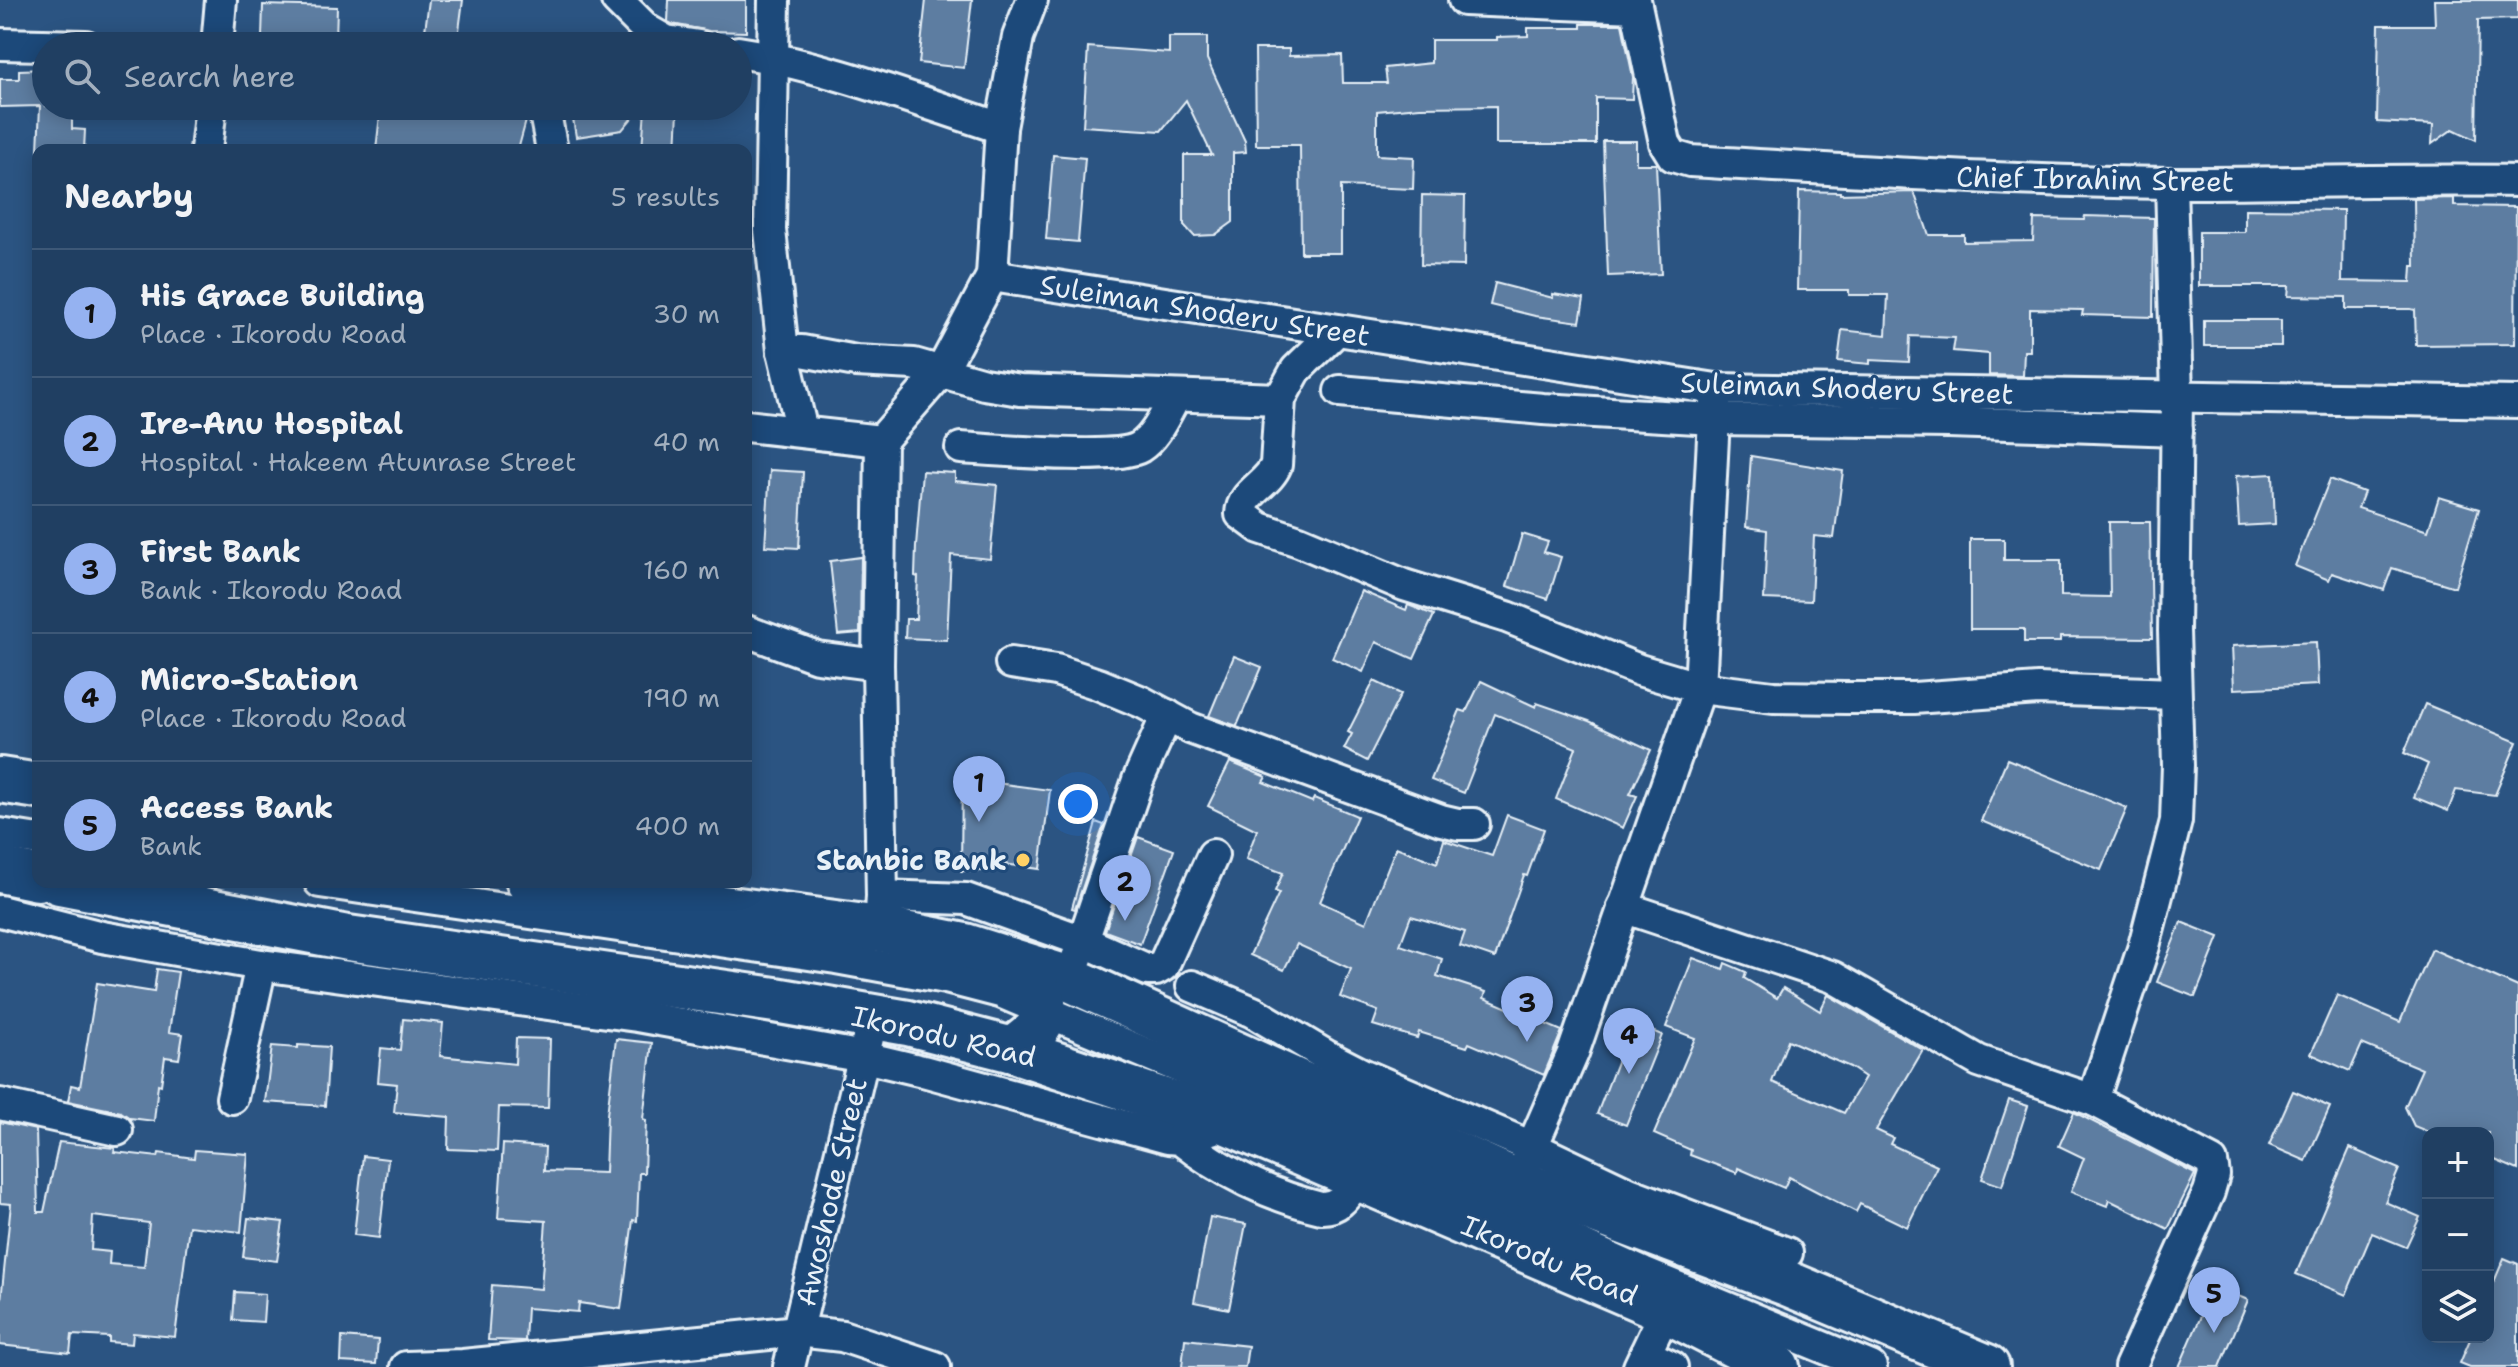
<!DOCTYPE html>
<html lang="en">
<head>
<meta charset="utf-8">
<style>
	:root { --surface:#203f62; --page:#284668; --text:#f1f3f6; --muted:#a2afbe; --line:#3d5877; --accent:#95b2f1 }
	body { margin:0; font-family:"Shantell Sans",sans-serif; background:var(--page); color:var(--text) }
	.controls { position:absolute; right:24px; bottom:24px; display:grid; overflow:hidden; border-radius:16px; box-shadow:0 4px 20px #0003 }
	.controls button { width:72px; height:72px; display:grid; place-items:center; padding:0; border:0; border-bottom:2px solid var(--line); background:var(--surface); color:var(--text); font:40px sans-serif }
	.you { position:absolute; left:1078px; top:804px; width:28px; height:28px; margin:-20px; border:6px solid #fff; border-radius:50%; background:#1a73e8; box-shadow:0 0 0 12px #1a73e833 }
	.badge { display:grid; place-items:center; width:52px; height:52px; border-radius:50%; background:var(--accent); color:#111; font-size:26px; font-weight:700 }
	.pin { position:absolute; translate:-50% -66px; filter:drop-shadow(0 2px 4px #0008) }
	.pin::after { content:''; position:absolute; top:42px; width:28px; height:24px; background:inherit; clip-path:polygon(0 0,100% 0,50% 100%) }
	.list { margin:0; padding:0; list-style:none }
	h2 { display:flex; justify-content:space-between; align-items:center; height:104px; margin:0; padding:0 32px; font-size:34px }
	h2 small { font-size:26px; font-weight:400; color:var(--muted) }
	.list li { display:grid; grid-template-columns:52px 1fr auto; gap:24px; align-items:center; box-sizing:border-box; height:128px; padding:0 32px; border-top:2px solid var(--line) }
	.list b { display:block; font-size:30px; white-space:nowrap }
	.list p { margin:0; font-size:26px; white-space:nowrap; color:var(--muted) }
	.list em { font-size:26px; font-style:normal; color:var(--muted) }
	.icon { flex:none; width:44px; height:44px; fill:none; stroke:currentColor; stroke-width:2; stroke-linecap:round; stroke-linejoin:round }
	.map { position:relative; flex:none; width:2518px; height:1367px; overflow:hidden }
	.search { position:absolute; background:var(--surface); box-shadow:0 4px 20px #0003; left:32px; top:32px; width:720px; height:88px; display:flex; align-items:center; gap:20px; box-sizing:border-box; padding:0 28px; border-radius:44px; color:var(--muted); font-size:30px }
	.panel { position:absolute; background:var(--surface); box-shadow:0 4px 20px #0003; left:32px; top:144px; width:720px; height:744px; border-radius:16px }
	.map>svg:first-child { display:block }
	.building { fill:#5d7da1; stroke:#e8f1f8; stroke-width:2; fill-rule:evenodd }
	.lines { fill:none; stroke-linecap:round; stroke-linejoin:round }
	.minor-casing { stroke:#e8f1f8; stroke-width:36 }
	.highway-casing { stroke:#e8f1f8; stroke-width:50 }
	.minor { stroke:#1f4a7a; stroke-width:30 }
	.highway { stroke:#1f4a7a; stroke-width:44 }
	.poi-dot { fill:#ffd166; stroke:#1f4a7a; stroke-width:3 }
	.labels { text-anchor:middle; stroke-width:6; stroke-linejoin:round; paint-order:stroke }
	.street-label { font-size:28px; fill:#e8f1f8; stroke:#1f4a7a }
	.poi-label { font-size:28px; font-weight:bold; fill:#e8f1f8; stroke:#1f4a7a; text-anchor:end }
</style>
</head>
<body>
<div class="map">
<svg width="2518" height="1367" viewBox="0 0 2518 1367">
	<rect width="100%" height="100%" fill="#2b5482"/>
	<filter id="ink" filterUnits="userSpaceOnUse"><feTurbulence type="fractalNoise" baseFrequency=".0125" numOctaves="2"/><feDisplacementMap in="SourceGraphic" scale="16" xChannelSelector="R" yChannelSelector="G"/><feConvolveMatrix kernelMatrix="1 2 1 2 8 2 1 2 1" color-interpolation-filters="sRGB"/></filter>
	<g filter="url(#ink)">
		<!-- building -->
		<g class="building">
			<path d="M429 0H463L457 46H423Z"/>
			<path d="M669 0H746V32L709 31 672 24 668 22Z"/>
			<path d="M926 0H972L964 68 919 63Z"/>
			<path d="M2434 0H2518V19L2478 20 2476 140 2453 129 2432 144 2433 125 2377 122 2379 25H2435Z"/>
			<path d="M263 5 337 7 336 39 262 37Z"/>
			<path d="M1581 24H1622L1633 77 1632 99 1596 98V144H1496V106L1420 107 1377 111V155L1414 157 1413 189 1341 186V253H1301L1300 145H1256L1255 49H1289V56L1342 55 1343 83H1387L1385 68 1431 63V40H1497V37L1528 36V28H1581Z"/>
			<path d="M1169 37H1207V59L1245 141 1246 152 1233 153V222L1215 235 1194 236 1184 225V155H1212L1186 100 1161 131 1083 126 1088 47 1169 53Z"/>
			<path d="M46 69V106H72V129L85 130 84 150H38L40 106 0 107V79H19V70Z"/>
			<path d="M381 106H444L485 112 487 106H523L527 117 518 150H376Z"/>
			<path d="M571 106H642L622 130 576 137Z"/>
			<path d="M645 109 678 111 676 150H642Z"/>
			<path d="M1603 141H1636V164H1656L1661 274 1608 276Z"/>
			<path d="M1053 155 1085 158 1078 242 1046 239Z"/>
			<path d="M1799 191 1840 192V194L1914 192 1929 235H1964V242L2033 241 2034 219 2084 220 2085 216 2154 218 2153 317 2082 315 2083 310 2030 309V351H2024L2023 376 1989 375V354L1953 351 1955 338 1910 336 1909 362 1870 360V364L1838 361 1842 330 1886 335 1888 295H1849V290H1797Z"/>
			<path d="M1422 195 1465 196 1464 266 1421 265Z"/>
			<path d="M2454 198V206L2516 207 2515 344 2416 345 2415 310 2411 309H2346V297L2288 296 2289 286H2199V232H2245V209L2343 210 2342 281 2411 282 2412 266H2415L2414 199Z"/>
			<path d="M1495 283 1553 298V294L1584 299 1580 322 1535 316 1490 305Z"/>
			<rect x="2204" y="320" width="77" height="26"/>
			<path d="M1751 456 1843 471 1834 538 1814 536 1811 601 1764 599 1767 530 1746 527Z"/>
			<path d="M770 470 803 472 799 548 765 546Z"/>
			<path d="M922 471 955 473V481L997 485 990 559 951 555 947 640 905 638 906 619H916L918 577 915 576 916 546Z"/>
			<path d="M2273 474 2275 524 2239 526 2236 476Z"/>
			<path d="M2330 479 2364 492 2358 508 2428 531 2439 497 2479 509 2455 587 2392 568 2384 590 2332 573 2329 580 2295 566Z"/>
			<path d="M2109 522H2150L2152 638 2060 637V642H2024V629H1970V539H2004V560H2061V596L2110 597Z"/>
			<path d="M1522 534 1548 542 1544 552 1561 557 1548 599 1507 586Z"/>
			<path d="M861 557 860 633 838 635 830 561Z"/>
			<path d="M1361 591 1406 610 1408 605 1434 615 1414 659 1376 642 1363 672 1332 658Z"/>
			<path d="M2316 642 2318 685 2234 689 2232 646Z"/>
			<path d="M1234 656 1262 667 1237 726 1209 716Z"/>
			<path d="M1374 681 1401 694 1367 761 1344 749 1352 734 1348 732Z"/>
			<path d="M1481 681 1536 707 1537 703 1589 721 1651 750 1630 794 1637 796 1623 828 1556 799 1576 748 1495 714 1464 793 1431 780 1460 710 1466 712Z"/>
			<path d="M2425 704 2517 742 2495 795 2456 790 2448 811 2414 797 2428 764 2404 753Z"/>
			<path d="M2007 759 2127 808 2101 870 1981 821Z"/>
			<path d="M1230 762 1266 777 1263 782 1312 802 1314 798 1357 816 1320 902 1366 923 1396 847 1437 863 1444 840 1492 856 1507 815 1544 829 1527 876 1524 875 1495 958 1460 946 1465 932 1411 916 1400 945 1442 959 1437 976 1486 992 1484 998 1562 1031 1544 1075 1469 1043 1467 1047 1419 1032 1417 1038 1373 1025 1378 1011 1340 997 1351 969 1297 944 1284 970 1250 955 1279 893 1275 891 1283 873 1246 859 1257 830 1208 806Z"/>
			<path d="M962 773H996V783L1050 790 1040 869 996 863V871H961Z"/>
			<path d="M1096 822 1104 825 1075 909 1072 908Z"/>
			<path d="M1138 837 1174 850 1140 944 1105 931Z"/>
			<path d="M2181 922 2219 937 2195 997 2157 982Z"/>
			<path d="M2432 949 2518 987V1170L2488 1157V1133H2431L2414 1126 2405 1107 2422 1069 2362 1044 2350 1071 2311 1054 2337 995 2400 1022Z"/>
			<path d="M1693 958 1723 969 1725 963 1746 972 1744 978 1777 998 1783 988 1820 1011 1828 995 1923 1050 1876 1130 1893 1138 1890 1144 1937 1166 1907 1227 1860 1204 1856 1212 1789 1177 1784 1188 1738 1168 1737 1173 1690 1155 1691 1150 1654 1134 1695 1038 1666 1027ZM1788 1040 1850 1067 1865 1077 1844 1113 1772 1082Z"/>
			<path d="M157 969 178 972 169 1032 183 1034 179 1059 165 1057 161 1085 158 1084 154 1121 130 1118 121 1112 68 1101 71 1085 80 1087 97 983 154 992Z"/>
			<path d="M403 1019 443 1023 440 1056 515 1064 516 1038 550 1039 548 1108 499 1107 497 1151 448 1149 449 1117 394 1112 397 1084 378 1082 381 1048 400 1050Z"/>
			<path d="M1632 1023 1662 1035 1626 1125 1597 1114Z"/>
			<path d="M616 1039 652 1043 643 1119 646 1120 644 1173H639L637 1221 633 1220 621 1309 579 1303 578 1312 527 1308 525 1341 488 1340 492 1285 541 1289 546 1221 498 1218 503 1144 545 1147 544 1171 605 1173 607 1115Z"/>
			<path d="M298 1045 329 1047 325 1106 265 1102 272 1046 298 1048Z"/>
			<path d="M2293 1091 2330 1107 2306 1161 2269 1145Z"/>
			<path d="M2009 1100 2028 1106 2002 1186 1982 1179Z"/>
			<path d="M2074 1112 2195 1174 2168 1229 2109 1200 2107 1206 2071 1192 2084 1158 2059 1146Z"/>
			<path d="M0 1122 36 1130 38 1212H44L59 1142 115 1148 114 1152 158 1157 159 1153 194 1158 195 1150 248 1154 241 1232 189 1226 175 1337 133 1333 132 1344 109 1342V1337L72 1335 70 1353 0 1345V1310L11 1204 0 1203ZM93 1216 149 1223 144 1267 109 1264 110 1252 91 1250Z"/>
			<path d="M2350 1148 2399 1169 2385 1202 2420 1217 2406 1247 2372 1233 2346 1295 2296 1274Z"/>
			<path d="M363 1156 388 1159 379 1238 354 1235Z"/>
			<path d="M1210 1217 1246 1224 1229 1309 1194 1302Z"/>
			<path d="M248 1218 283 1222 277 1261 243 1257Z"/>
			<path d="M2504 1258 2518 1264V1367H2470L2460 1363 2471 1337H2488V1296Z"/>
			<path d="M2214 1286 2248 1300 2220 1367H2179Z"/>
			<path d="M235 1292 265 1294 263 1322 233 1320Z"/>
			<path d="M342 1337 378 1340 376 1364 341 1362Z"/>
			<path d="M1185 1339 1248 1346 1245 1367H1182Z"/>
		</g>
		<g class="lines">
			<defs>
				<g id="minor">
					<path d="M617 0 647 30 666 41 699 46"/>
					<path d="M774 0 770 230 783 351 802 431"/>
					<path d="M1464 0 1636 7"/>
					<path d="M1635 0 1665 143 1673 156 1690 161C1850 170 2012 182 2173 183 2288 183 2403 179 2518 181"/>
					<path d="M0 44 86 46"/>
					<path d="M217 46 221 0"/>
					<path d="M738 52C828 66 914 100 1001 128"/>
					<path d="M541 106 544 108 552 150"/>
					<path d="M206 150 211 106"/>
					<path d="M992 276 1716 389 2518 402"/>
					<path d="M1336 331 1296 370 1280 399 1276 465C1268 485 1242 492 1241 514L1260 528 1299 541 1404 585 1507 617 1639 670 1700 688 1773 697 1845 698H1914L2038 689 2175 694"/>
					<path d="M783 351H802L856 361 914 364 984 384 1020 390 1280 399"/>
					<path d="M1340 391 1543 409 1714 419 1949 422 2177 430"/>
					<path d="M746 426 881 441"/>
					<path d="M961 448C994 450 1117 461 1140 447 1157 436 1166 412 1176 396"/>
					<path d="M746 631 817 657 878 665"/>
					<path d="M1011 663 1056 670 1098 684 1142 702 1190 728 1441 820 1458 824H1474"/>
					<path d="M0 834 38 840"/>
					<path d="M320 882 836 958 946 978 1000 992 1271 1106 1643 1273 1871 1367"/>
					<path d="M882 896 966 899 1083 941 1148 970H1156L1163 966 1213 855"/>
					<path d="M1623 907 1833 977 1979 1061 2093 1100 2212 1162 2214 1175 2209 1192 2130 1367"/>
					<path d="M0 911 102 937 261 965 637 1016 864 1057 923 1071 1168 1138 1180 1139 1230 1123"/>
					<path d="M880 929 882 896 878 665 881 441 941 372 992 276 1001 128 1018 37 1032 0"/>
					<path d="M1077 958 1138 780 1167 715"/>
					<path d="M1192 986 1253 1012 1325 1055 1362 1074 1532 1147 1629 1193 1787 1253"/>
					<path d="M232 1098 261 965"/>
					<path d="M2093 1100 2144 946 2176 821 2178 765 2174 631 2177 397 2171 183"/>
					<path d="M0 1104 117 1130"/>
					<path d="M1180 1139C1220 1171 1271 1196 1321 1208 1341 1209 1348 1192 1359 1178"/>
					<path d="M1520 1183 1532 1147 1573 1053 1700 688 1715 399"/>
					<path d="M1645 1354 1672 1367"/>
					<path d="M406 1367 463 1365 798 1331 842 1336 935 1367"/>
					<path d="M789 1367 868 1038"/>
					<path d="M1639 1367 1666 1310"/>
				</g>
				<g id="highway">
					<path d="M0 780 38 786"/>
					<path d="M0 870 38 878"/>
					<path d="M59 882 348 938 775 1000 908 1023 1013 1050 1230 1123 1666 1310 1777 1367"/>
					<path d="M529 882 880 929 965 946 1070 979 1520 1183 1789 1284 1987 1367"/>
					<path d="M1009 960C1030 977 1056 1001 1037 1029 1031 1037 1020 1043 1013 1050"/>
				</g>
			</defs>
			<!-- minor casing -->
			<use href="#minor" class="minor-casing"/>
			<!-- highway casing -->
			<use href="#highway" class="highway-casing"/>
			<!-- minor -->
			<use href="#minor" class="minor"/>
			<!-- highway -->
			<use href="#highway" class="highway"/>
		</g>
	</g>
	<!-- markers -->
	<circle class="poi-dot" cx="1023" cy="860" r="8"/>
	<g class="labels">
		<!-- street labels -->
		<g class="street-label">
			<text transform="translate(2095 179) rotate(1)" y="10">Chief Ibrahim Street</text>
			<text transform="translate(1205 310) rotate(9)" y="10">Suleiman Shoderu Street</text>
			<text transform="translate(1847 388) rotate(2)" y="10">Suleiman Shoderu Street</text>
			<text transform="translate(944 1036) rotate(13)" y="10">Ikorodu Road</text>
			<text transform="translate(831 1192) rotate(-77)" y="10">Awoshode Street</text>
			<text transform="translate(1550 1260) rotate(23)" y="10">Ikorodu Road</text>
		</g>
		<!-- poi labels -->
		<g class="poi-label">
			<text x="1007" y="870">Stanbic Bank</text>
		</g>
	</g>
</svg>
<div class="controls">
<button>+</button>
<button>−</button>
<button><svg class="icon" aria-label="layers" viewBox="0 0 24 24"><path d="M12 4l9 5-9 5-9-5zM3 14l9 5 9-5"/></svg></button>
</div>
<div class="you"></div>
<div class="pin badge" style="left:979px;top:822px">1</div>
<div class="pin badge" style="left:1125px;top:921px">2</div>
<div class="pin badge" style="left:1527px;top:1042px">3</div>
<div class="pin badge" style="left:1629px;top:1074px">4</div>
<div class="pin badge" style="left:2214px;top:1333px">5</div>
<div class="search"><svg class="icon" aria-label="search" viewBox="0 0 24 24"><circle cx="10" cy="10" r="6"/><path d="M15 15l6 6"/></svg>Search here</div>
<section class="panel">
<h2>Nearby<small>5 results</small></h2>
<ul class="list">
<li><span class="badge">1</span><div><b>His Grace Building</b><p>Place · Ikorodu Road</p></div><em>30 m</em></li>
<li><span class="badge">2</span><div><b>Ire-Anu Hospital</b><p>Hospital · Hakeem Atunrase Street</p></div><em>40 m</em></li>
<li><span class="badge">3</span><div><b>First Bank</b><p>Bank · Ikorodu Road</p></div><em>160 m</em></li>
<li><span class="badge">4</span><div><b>Micro-Station</b><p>Place · Ikorodu Road</p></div><em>190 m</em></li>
<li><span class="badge">5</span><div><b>Access Bank</b><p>Bank</p></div><em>400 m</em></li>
</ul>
</section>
</div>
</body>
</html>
